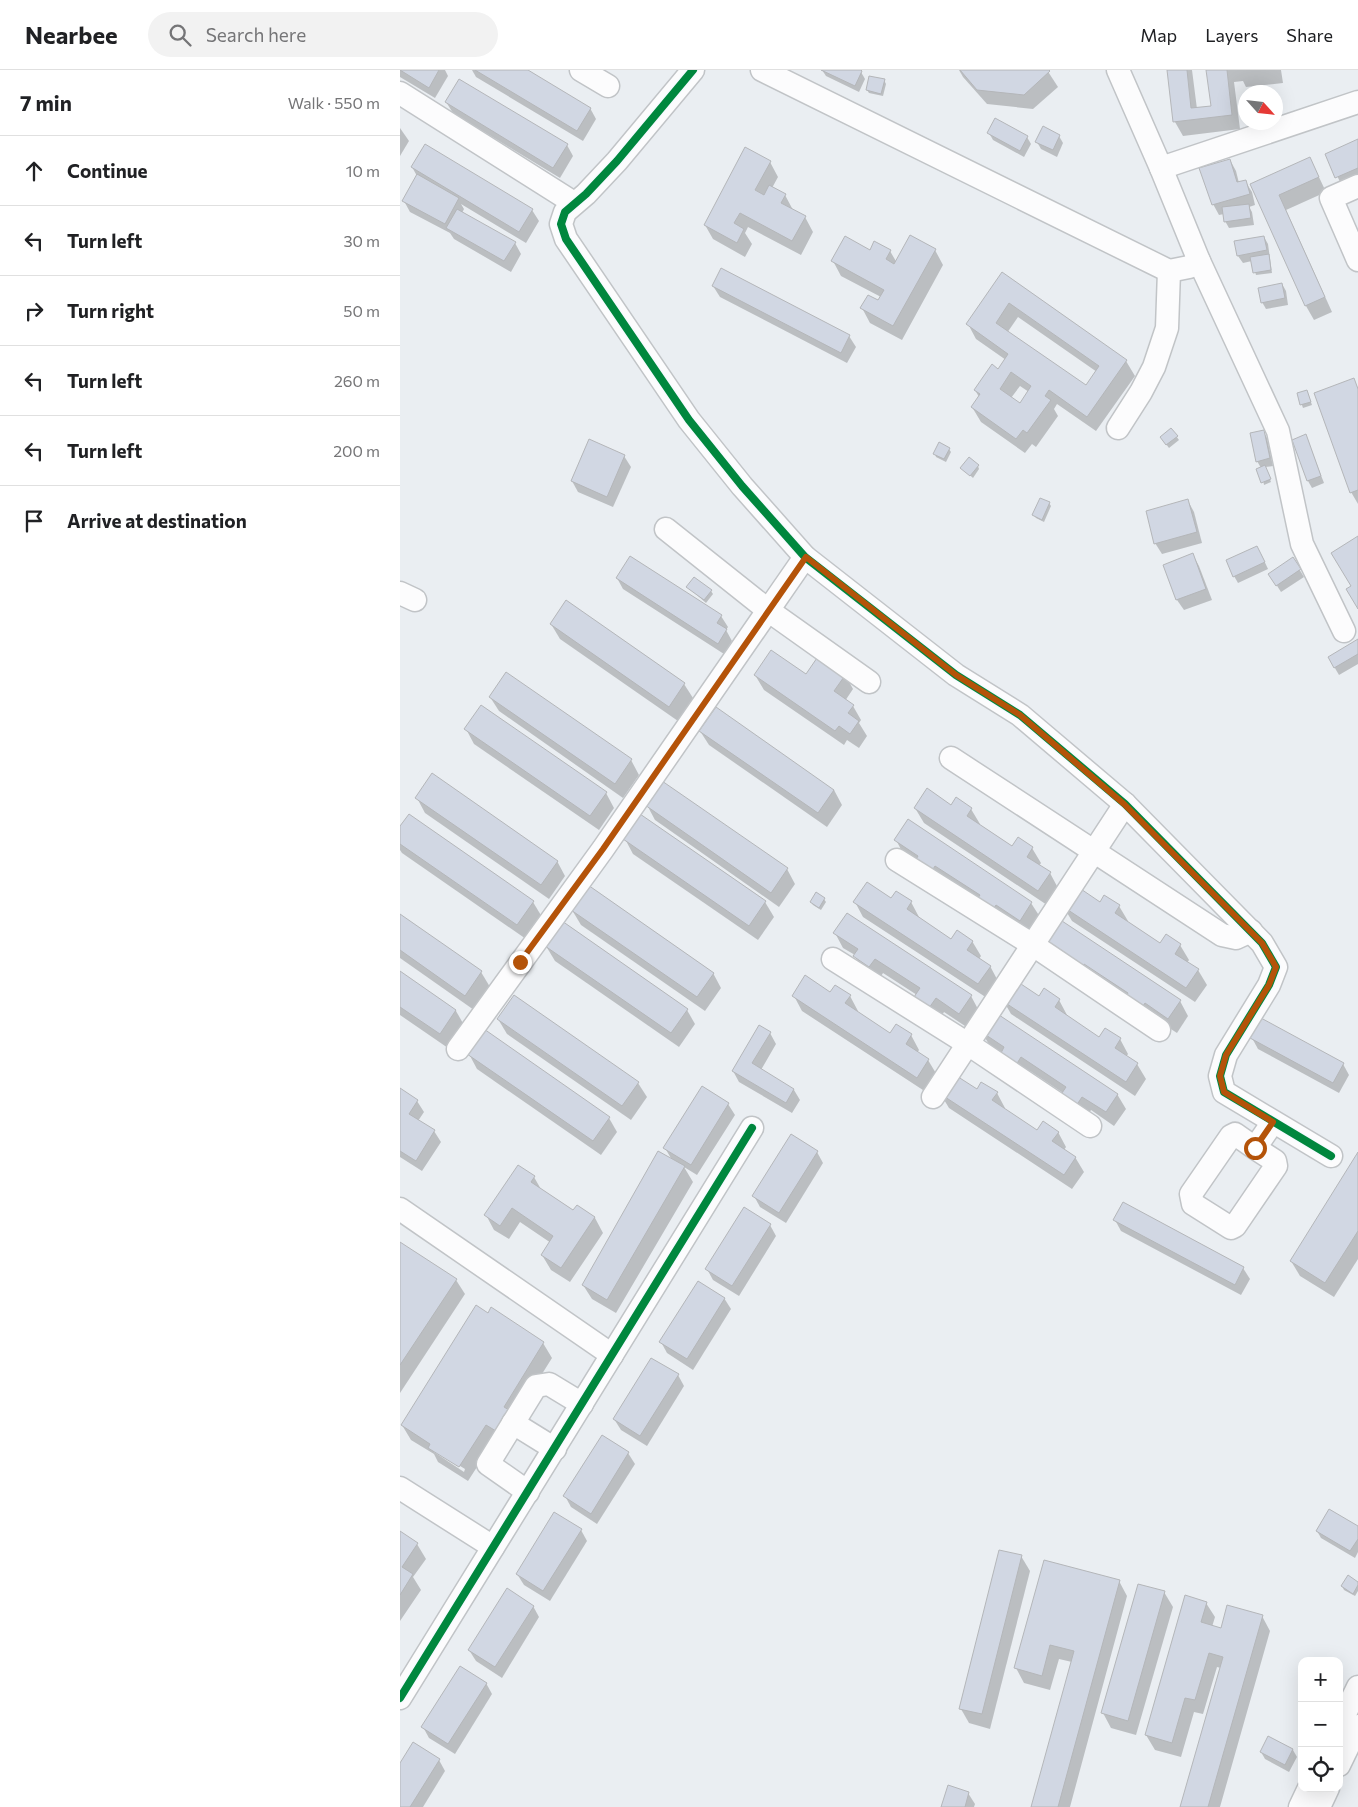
<!DOCTYPE html>
<html lang="en">
<head>
<meta charset="utf-8">
<style>
	:root { --surface:#fff; --page:#f2f2f2; --text:#202124; --muted:#757577; --line:#e0e0e0 }
	body { margin:0; font-family:Commissioner,sans-serif; background:var(--page); color:var(--text) }
	.controls { position:absolute; right:15px; bottom:15px; display:grid; overflow:hidden; border-radius:10px; box-shadow:0 5px 20px #0002 }
	.controls button { width:45px; height:45px; display:grid; place-items:center; padding:0; border:0; border-bottom:1px solid var(--line); background:var(--surface); color:var(--text); font:25px sans-serif }
	.compass { position:absolute; left:838px; top:15px; width:45px; height:45px; border-radius:50%; background:var(--surface); box-shadow:0 5px 20px #0002; rotate:117deg }
	.stop { position:absolute; width:15px; height:15px; margin:-11px; border:4px solid #b45309; border-radius:50%; background:#fff }
	.stop.end { background:#b45309; border-color:#fff; box-shadow:0 1px 5px #0008 }
	.list { margin:0; padding:0; list-style:none }
	h2 { display:flex; justify-content:space-between; align-items:center; height:65px; margin:0; padding:0 20px; font-size:21px }
	h2 small { font-size:16px; font-weight:400; color:var(--muted) }
	.list li { display:grid; grid-template-columns:32px 1fr auto; gap:15px; align-items:center; box-sizing:border-box; height:70px; padding:0 20px; border-top:1px solid var(--line) }
	.list b { display:block; font-size:19px; white-space:nowrap }
	.list em { font-size:16px; font-style:normal; color:var(--muted) }
	.icon { flex:none; width:28px; height:28px; fill:none; stroke:currentColor; stroke-width:2; stroke-linecap:round; stroke-linejoin:round }
	.map { position:relative; flex:none; width:958px; height:1737px; overflow:hidden }
	header { display:flex; align-items:center; gap:30px; box-sizing:border-box; height:70px; padding:0 25px; background:var(--surface); border-bottom:1px solid var(--line) }
	header strong { font-size:24px }
	nav { display:flex; gap:28px; margin-inline-start:auto; font-size:18px }
	.search { width:350px; height:45px; background:var(--page); display:flex; align-items:center; gap:12px; box-sizing:border-box; padding:0 18px; border-radius:28px; color:var(--muted); font-size:19px }
	main { display:flex }
	aside { flex:1; background:var(--surface) }
	.map>svg:first-child { display:block }
	.shadow { fill:#0003; fill-rule:evenodd }
	.building { fill:#d1d7e3; stroke:#b4b6b9; fill-rule:evenodd }
	.lines { fill:none; stroke-linecap:round; stroke-linejoin:round }
	.minor-casing { stroke:#c1c4c7; stroke-width:25 }
	.minor { stroke:#fcfcfd; stroke-width:22 }
	.cycleway-casing { stroke:#f6faff; stroke-width:11 }
	.cycleway { stroke:#00873e; stroke-width:8 }
	.route { stroke:#b45309; stroke-width:6 }
</style>
</head>
<body>
<header>
<strong>Nearbee</strong>
<div class="search"><svg class="icon" aria-label="search" viewBox="0 0 24 24"><circle cx="10" cy="10" r="6"/><path d="M15 15l6 6"/></svg>Search here</div>
<nav><a>Map</a><a>Layers</a><a>Share</a></nav>
</header>
<main>
<aside>
<h2>7 min<small>Walk · 550 m</small></h2>
<ul class="list">
<li><svg class="icon" aria-label="ahead" viewBox="0 0 24 24"><path d="M12 20V5M6 11l6-6 6 6"/></svg><div><b>Continue</b></div><em>10 m</em></li>
<li><svg class="icon" aria-label="left" viewBox="0 0 24 24"><path d="M17 20v-9H6M10 6l-5 5 5 5"/></svg><div><b>Turn left</b></div><em>30 m</em></li>
<li><svg class="icon" aria-label="right" viewBox="0 0 24 24"><path d="M7 20v-9h11M14 6l5 5-5 5"/></svg><div><b>Turn right</b></div><em>50 m</em></li>
<li><svg class="icon" aria-label="left" viewBox="0 0 24 24"><path d="M17 20v-9H6M10 6l-5 5 5 5"/></svg><div><b>Turn left</b></div><em>260 m</em></li>
<li><svg class="icon" aria-label="left" viewBox="0 0 24 24"><path d="M17 20v-9H6M10 6l-5 5 5 5"/></svg><div><b>Turn left</b></div><em>200 m</em></li>
<li><svg class="icon" aria-label="arrive" viewBox="0 0 24 24"><path d="M6 21V4h12l-3 4 3 4H6"/></svg><div><b>Arrive at destination</b></div></li>
</ul>
</aside>
<div class="map">
<svg width="958" height="1737" viewBox="0 0 958 1737">
	<rect width="100%" height="100%" fill="#eaeef2"/>
	<!-- shadow -->
	<g class="shadow">
		<path d="M0 0H45L48 6 35 28 0 7Z"/>
		<path d="M72 0H126L190 38 196 49 183 71 76 7Z"/>
		<path d="M422 0H458L461 2 465 9 459 22 426 6Z"/>
		<path d="M559 0H647L658 17 633 39 587 34 563 7Z"/>
		<path d="M769 0H792L797 39 812 37 808 0H881L883 13 846 17 843 11 834 12 840 59 783 66 775 52Z"/>
		<path d="M484 10 486 14 483 26 469 23 467 20Z"/>
		<path d="M46 32 167 75 173 86 160 108 53 43Z"/>
		<path d="M0 58 9 71 0 86Z"/>
		<path d="M589 63 627 67 631 74 624 87 593 70Z"/>
		<path d="M659 66 663 73 657 87 641 79 637 72Z"/>
		<path d="M958 71V111L943 118 927 85Z"/>
		<path d="M910 88 926 122 886 140 932 242 914 250 906 236 852 115Z"/>
		<path d="M830 90 836 101 839 113 845 111 852 122 855 135 849 137 852 142 854 155 829 158 825 151 824 144 819 145 813 134Z"/>
		<path d="M370 92 378 107 372 118 385 125 393 140 405 147 413 162 401 185 348 157 345 163 352 174 345 187 313 169 305 155Z"/>
		<path d="M12 97 132 140 139 151 126 173 61 134 64 139 62 143 115 173 121 184 111 202 54 169 50 163 10 142 4 131 17 106Z"/>
		<path d="M864 167 868 174 872 203 856 205 852 191 843 193 838 186 836 172Z"/>
		<path d="M535 180 543 195 502 270 470 253 462 238 478 232 481 227 441 206 433 191 470 182 490 181 497 193Z"/>
		<path d="M603 204 726 291 735 306 696 361 657 334 654 339 658 346 636 377 632 374 625 383 581 352 572 337 579 327 575 320 598 300 606 290 576 269 568 254ZM618 247 697 302 686 317 607 263ZM620 316 629 322 620 335 611 328Z"/>
		<path d="M882 214 886 221 888 235 866 239 862 232Z"/>
		<path d="M313 216 449 266 456 277 447 293 320 227Z"/>
		<path d="M953 309 958 318V434L951 422Z"/>
		<path d="M907 321 912 335 903 338 898 324Z"/>
		<path d="M771 359 779 370 769 378 763 370Z"/>
		<path d="M863 361 867 368 873 396 865 397 871 412 864 415 861 398 857 391Z"/>
		<path d="M906 366 924 413 912 418 908 411Z"/>
		<path d="M549 379 551 382 546 392 536 387 535 384Z"/>
		<path d="M224 386 231 397 213 437 178 422 172 411Z"/>
		<path d="M578 396 579 399 573 408 562 398Z"/>
		<path d="M788 431 794 442 802 473 762 484 755 473Z"/>
		<path d="M649 433 651 436 644 452 636 448 634 445Z"/>
		<path d="M861 484 868 499 838 513 834 506Z"/>
		<path d="M793 485 799 496 812 530 784 540 777 530 765 495Z"/>
		<path d="M893 489 904 507 881 522 874 511Z"/>
		<path d="M217 508 321 546 328 557 326 560 332 571 324 584 223 519Z"/>
		<path d="M288 517 311 521 313 524 306 533Z"/>
		<path d="M151 554 284 614 293 628 278 651 160 569Z"/>
		<path d="M958 571V594L939 605 929 588Z"/>
		<path d="M445 604 453 619 445 631 453 636 461 650 459 653 467 666 459 678 447 670 444 675 364 620 355 605Z"/>
		<path d="M90 627 231 690 239 705 223 728 99 641Z"/>
		<path d="M66 659 206 723 214 738 199 760 74 674Z"/>
		<path d="M300 661 434 720 442 735 427 757 309 675Z"/>
		<path d="M17 728 157 791 165 806 149 829 25 743Z"/>
		<path d="M247 735 387 799 395 814 379 837 255 750Z"/>
		<path d="M515 738 571 739 580 754 579 755 612 778 618 769 632 778 641 793 639 796 650 803 658 818 647 835 524 753Z"/>
		<path d="M241 746 365 832 374 847 358 870 233 784 225 769Z"/>
		<path d="M0 759 133 832 142 847 126 869 2 783 0 780Z"/>
		<path d="M496 770 631 833 640 847 629 865 504 785Z"/>
		<path d="M705 826 719 836 728 851 727 852 760 875 766 866 780 875 789 890 787 893 798 900 807 915 795 932 672 851 663 836 700 833Z"/>
		<path d="M424 829 426 832 421 840 413 835 411 832Z"/>
		<path d="M491 830 511 832 519 847 518 849 552 871H572L581 886 579 889 590 896 598 911 587 928 463 847 455 832Z"/>
		<path d="M172 840 313 903 321 918 305 941 181 855Z"/>
		<path d="M0 846 81 902 90 917 74 940 0 888Z"/>
		<path d="M435 863 571 926 579 941 568 958 544 942 538 952 517 925 483 903 478 911 463 901 455 885 443 878Z"/>
		<path d="M644 868 780 931 788 946 777 963 653 882Z"/>
		<path d="M146 876 287 940 295 954 279 977 155 891Z"/>
		<path d="M0 902 56 941 64 955 48 978 0 945Z"/>
		<path d="M430 923 450 926 458 941 457 942 490 965H511L519 980 517 983 528 990 537 1005 526 1022 402 941 394 926Z"/>
		<path d="M639 927 659 930 667 945 666 946 700 969H720L728 984 726 987 737 994 746 1009 735 1026 611 944 603 930Z"/>
		<path d="M98 949 238 1013 247 1027 231 1050 107 964Z"/>
		<path d="M581 961 717 1024 726 1039 714 1056 691 1040 685 1050 663 1023 630 1001 625 1009 590 976Z"/>
		<path d="M370 963 376 974 361 1000 394 1020 400 1030 392 1043 339 1012 333 1001Z"/>
		<path d="M852 968 943 994 949 1005 939 1023 858 979Z"/>
		<path d="M69 984 209 1048 217 1062 201 1085 77 999Z"/>
		<path d="M0 1020 17 1031 24 1042 18 1051 34 1061 41 1072 22 1101 0 1087Z"/>
		<path d="M577 1020 597 1023 605 1038 604 1040 638 1062H658L666 1077 664 1080 675 1087 684 1102 672 1119 549 1038 540 1023Z"/>
		<path d="M328 1034 335 1045 297 1105 284 1097 293 1112 216 1243 192 1229 183 1215 272 1090 265 1078Z"/>
		<path d="M417 1082 423 1093 386 1153 360 1137 354 1126Z"/>
		<path d="M958 1084V1189L934 1227 900 1206 891 1191Z"/>
		<path d="M134 1107 142 1121 173 1142 177 1136 195 1148 203 1163 170 1212 151 1200 142 1185 151 1173 120 1152 109 1169 94 1160 86 1145Z"/>
		<path d="M715 1150 843 1198 850 1209 841 1225 721 1161Z"/>
		<path d="M370 1155 376 1166 339 1226 313 1210 307 1199Z"/>
		<path d="M0 1173 56 1210 65 1224 0 1323Z"/>
		<path d="M324 1228 331 1239 293 1300 267 1283 261 1272Z"/>
		<path d="M91 1239 143 1273 152 1288 115 1347 95 1369 68 1411 38 1392 34 1384 11 1370 2 1355ZM34 1380 65 1399 64 1402 34 1382Z"/>
		<path d="M278 1305 284 1316 247 1376 221 1360 214 1349Z"/>
		<path d="M228 1383 235 1394 197 1454 171 1437 165 1426Z"/>
		<path d="M930 1441 958 1457V1482L955 1488 921 1468 917 1461Z"/>
		<path d="M181 1460 187 1471 150 1531 124 1515 117 1504Z"/>
		<path d="M0 1463 17 1474 26 1489 13 1507 21 1520 0 1551Z"/>
		<path d="M621 1486 630 1501 590 1659 569 1653 561 1639Z"/>
		<path d="M948 1507 958 1513V1521L955 1526 944 1520 942 1516Z"/>
		<path d="M719 1511 727 1526 670 1737H633L672 1592 659 1589 650 1620 624 1613 616 1598Z"/>
		<path d="M764 1522 773 1537 736 1665 711 1658 703 1643Z"/>
		<path d="M806 1533 815 1547 812 1557 822 1560 862 1546 870 1561 820 1737H781L821 1598 817 1597 803 1644 794 1642 781 1687 755 1680 746 1665Z"/>
		<path d="M133 1536 139 1547 102 1608 76 1591 69 1580Z"/>
		<path d="M86 1613 92 1624 55 1684 29 1668 23 1657Z"/>
		<path d="M869 1667 893 1680 897 1687 889 1702 865 1689 861 1682Z"/>
		<path d="M39 1690 45 1701 23 1737H0V1695Z"/>
		<path d="M568 1723 575 1734 574 1737H543Z"/>
	</g>
	<!-- building -->
	<g class="building">
		<path d="M0 0H39L29 18Z"/>
		<path d="M75 0H128L191 38 177 61Z"/>
		<path d="M421 0H461L462 1 455 16Z"/>
		<path d="M560 0H649L650 1 624 25 577 20Z"/>
		<path d="M767 0H787L791 38 811 36 806 0H827L832 45 773 52Z"/>
		<path d="M469 6 485 9 481 24 466 20Z"/>
		<path d="M59 9 168 74 153 98 45 32Z"/>
		<path d="M595 48 628 66 620 81 587 63Z"/>
		<path d="M643 56 660 65 653 80 635 72Z"/>
		<path d="M958 69V98L935 108 925 84Z"/>
		<path d="M25 74 133 139 119 162 11 97Z"/>
		<path d="M345 77 371 91 355 120 364 125 369 115 386 124 381 133 406 146 392 171 340 143 334 153 344 159 337 173 304 155Z"/>
		<path d="M910 87 919 107 879 125 925 227 905 236 850 114Z"/>
		<path d="M830 89 837 112 846 110 850 124 812 135 799 98Z"/>
		<path d="M17 104 59 128 45 154 2 131Z"/>
		<path d="M849 134 851 148 824 152 822 137Z"/>
		<path d="M57 139 116 172 104 191 46 158Z"/>
		<path d="M510 165 536 179 493 256 460 238 468 225 478 230 484 220 431 191 445 166 470 180 474 171 491 180 486 189 494 194Z"/>
		<path d="M864 166 867 180 837 186 834 171Z"/>
		<path d="M869 184 871 200 853 203 850 187Z"/>
		<path d="M321 198 450 265 441 283 312 216Z"/>
		<path d="M602 202 727 290 687 347 649 320 645 326 651 330 627 363 623 360 616 369 571 337 580 324 574 320 592 294 598 299 608 284 566 254ZM609 233 699 296 686 315 596 253ZM611 302 631 316 620 333 600 319Z"/>
		<path d="M882 213 885 228 861 233 858 218Z"/>
		<path d="M954 308 958 319V420L950 423 914 323Z"/>
		<path d="M907 320 911 332 900 335 897 323Z"/>
		<path d="M771 358 778 366 766 375 760 367Z"/>
		<path d="M864 360 870 388 856 392 850 363Z"/>
		<path d="M906 364 921 406 907 411 892 370Z"/>
		<path d="M189 369 225 385 207 427 171 411Z"/>
		<path d="M539 372 550 378 544 389 533 384Z"/>
		<path d="M569 387 579 395 570 406 560 398Z"/>
		<path d="M865 395 871 409 861 413 856 399Z"/>
		<path d="M640 428 650 432 642 450 632 445Z"/>
		<path d="M788 429 797 462 754 474 746 441Z"/>
		<path d="M958 466V539L946 519 951 516 931 483Z"/>
		<path d="M857 476 865 492 833 507 826 490Z"/>
		<path d="M793 483 806 519 776 530 763 495Z"/>
		<path d="M230 486 322 545 317 553 327 559 318 574 216 508Z"/>
		<path d="M893 487 901 499 876 516 868 504Z"/>
		<path d="M294 507 312 520 304 530 286 517Z"/>
		<path d="M166 530 285 613 269 637 150 554Z"/>
		<path d="M958 569V584L934 598 928 587Z"/>
		<path d="M371 580 406 604 419 585 446 604 434 621 454 635 448 643 459 651 450 664 439 656 435 661 354 605Z"/>
		<path d="M106 602 232 689 215 714 89 627Z"/>
		<path d="M81 635 207 722 190 746 64 659Z"/>
		<path d="M316 637 434 720 418 743 299 661Z"/>
		<path d="M32 703 158 791 141 815 15 728Z"/>
		<path d="M262 711 388 798 371 823 245 735Z"/>
		<path d="M527 718 551 735 556 727 572 738 567 746 612 776 618 767 633 777 627 787 651 802 638 821 514 738Z"/>
		<path d="M9 744 134 831 117 855 0 774V756Z"/>
		<path d="M240 744 366 831 349 856 223 769Z"/>
		<path d="M508 749 632 832 620 851 596 835 590 844 574 834 580 825 535 796 530 804 514 793 518 786 494 770Z"/>
		<path d="M467 812 491 828 496 821 512 831 507 839 551 869 557 860 573 871 567 880 591 896 578 914 453 832Z"/>
		<path d="M188 815 314 903 297 927 171 840Z"/>
		<path d="M675 815 700 832 704 825 720 835 715 843 760 873 766 864 781 874 775 884 799 899 786 918 662 836Z"/>
		<path d="M416 822 425 828 419 838 410 832Z"/>
		<path d="M447 843 572 925 559 944 536 928 529 938 514 927 520 918 475 889 469 897 453 886 458 879 433 863Z"/>
		<path d="M0 844 82 901 65 926 0 880Z"/>
		<path d="M656 847 781 930 768 949 745 933 739 942 723 932 728 923 684 894 679 902 662 891 667 884 643 868Z"/>
		<path d="M162 851 288 939 271 963 145 876Z"/>
		<path d="M0 901 56 940 40 964 0 937Z"/>
		<path d="M405 905 430 922 435 915 451 925 445 933 490 963 496 954 512 964 506 974 529 989 517 1008 392 926Z"/>
		<path d="M615 910 639 926 644 918 660 929 655 937 699 967 705 958 721 968 715 978 738 993 726 1012 601 930Z"/>
		<path d="M114 925 239 1012 222 1036 97 949Z"/>
		<path d="M593 941 718 1024 706 1042 682 1027 676 1036 660 1026 666 1017 621 987 616 995 600 985 604 977 580 961Z"/>
		<path d="M861 948 944 993 933 1013 850 968Z"/>
		<path d="M359 955 371 962 352 993 394 1019 386 1033 332 1001Z"/>
		<path d="M84 959 210 1047 193 1071 67 984Z"/>
		<path d="M552 1003 577 1019 581 1012 598 1022 592 1030 637 1060 643 1051 659 1062 652 1071 676 1087 664 1105 539 1023Z"/>
		<path d="M302 1016 329 1033 291 1095 263 1078Z"/>
		<path d="M0 1018 18 1030 9 1044 35 1060 16 1091 0 1081Z"/>
		<path d="M391 1064 418 1081 379 1143 352 1126Z"/>
		<path d="M258 1081 285 1096 207 1230 182 1215Z"/>
		<path d="M958 1082V1161L925 1213 890 1191Z"/>
		<path d="M118 1095 135 1106 131 1112 173 1140 177 1135 195 1147 161 1198 141 1185 153 1166 112 1138 100 1156 84 1145Z"/>
		<path d="M723 1132 844 1197 835 1215 713 1150Z"/>
		<path d="M344 1137 371 1154 332 1216 305 1199Z"/>
		<path d="M0 1172 57 1209 0 1295Z"/>
		<path d="M298 1211 325 1228 287 1289 259 1272Z"/>
		<path d="M76 1235 88 1243 91 1237 144 1272 104 1337 114 1343 101 1364 86 1355 59 1397 28 1378 30 1374 1 1355Z"/>
		<path d="M251 1288 279 1304 240 1366 213 1349Z"/>
		<path d="M202 1365 229 1382 191 1444 163 1426Z"/>
		<path d="M929 1439 958 1456V1469L950 1481 916 1461Z"/>
		<path d="M154 1442 182 1459 143 1521 116 1504Z"/>
		<path d="M0 1461 18 1473 2 1497 13 1504 0 1525Z"/>
		<path d="M599 1480 622 1485 582 1644 559 1639Z"/>
		<path d="M644 1490 720 1510 658 1737H631L674 1581 650 1575 642 1606 614 1598Z"/>
		<path d="M948 1505 958 1512V1515L953 1524 941 1516Z"/>
		<path d="M738 1514 765 1521 728 1651 701 1643Z"/>
		<path d="M107 1518 134 1536 95 1597 68 1580Z"/>
		<path d="M785 1525 807 1532 801 1552 821 1558 827 1535 863 1545 808 1737H780L823 1587 809 1583 795 1630 785 1628 772 1673 745 1665Z"/>
		<path d="M60 1596 87 1613 48 1674 21 1657Z"/>
		<path d="M868 1666 893 1679 885 1695 860 1682Z"/>
		<path d="M13 1672 40 1689 10 1737H0V1693Z"/>
		<path d="M548 1715 569 1722 565 1737H541Z"/>
	</g>
	<g class="lines">
		<defs>
			<g id="minor">
				<path d="M181 0 208 16"/>
				<path d="M293 0 217 91 186 124 165 142 161 154 166 169 289 350 342 416 405 487 556 605 620 645 725 734 862 873 876 897 869 915 826 985 820 1006 824 1022 931 1086"/>
				<path d="M362 0 769 201 789 197 799 191"/>
				<path d="M718 0 761 98 799 191 878 361 902 474 944 561"/>
				<path d="M0 23 174 133"/>
				<path d="M761 98 958 32"/>
				<path d="M958 116 931 128 958 190"/>
				<path d="M718 358 741 322 754 297 767 258 769 201"/>
				<path d="M266 459 369 541 469 612"/>
				<path d="M0 523 15 530"/>
				<path d="M551 688 822 865 836 868 851 861"/>
				<path d="M497 790 633 875 759 960"/>
				<path d="M433 889 568 974 690 1056"/>
				<path d="M58 979 203 779 405 487"/>
				<path d="M533 1027 725 734"/>
				<path d="M855 1078 875 1091 876 1096 835 1156 831 1158 793 1134 791 1124 831 1066 835 1064 855 1078 873 1052"/>
				<path d="M0 1139 212 1285"/>
				<path d="M113 1353 155 1379"/>
				<path d="M0 1418 93 1477"/>
				<path d="M128 1422 88 1394 136 1316 149 1314 182 1334"/>
				<path d="M0 1628 352 1058"/>
				<path d="M939 1656 958 1617"/>
				<path d="M939 1695 958 1656"/>
				<path d="M900 1737 909 1718"/>
				<path d="M919 1737 928 1718"/>
			</g>
		</defs>
		<!-- minor casing -->
		<use href="#minor" class="minor-casing"/>
		<!-- minor -->
		<use href="#minor" class="minor"/>
		<defs>
			<g id="cycleway">
				<path d="M293 0 217 91 186 124 165 142 161 154 166 169 289 350 342 416 405 487 556 605 620 645 725 734 862 873 876 897 869 915 826 985 820 1006 824 1022 931 1086"/>
				<path d="M0 1628 352 1058"/>
			</g>
		</defs>
		<!-- cycleway casing -->
		<use href="#cycleway" class="cycleway-casing"/>
		<!-- cycleway -->
		<use href="#cycleway" class="cycleway"/>
	</g>
	<g class="lines">
		<!-- route -->
		<path class="route" d="M120 892 203 779 406 487 556 605 620 645 724 734 862 873 876 897 869 915 826 985 820 1006 824 1022 873 1052 855 1078"/>
	</g>
</svg>
<div class="controls">
<button>+</button>
<button>−</button>
<button><svg class="icon" aria-label="locate" viewBox="0 0 24 24"><circle cx="12" cy="12" r="6"/><path d="M12 2v4M12 18v4M2 12h4M18 12h4"/></svg></button>
</div>
<svg class="compass" viewBox="-18 -18 36 36"><path d="M0-13l5 13h-10z" fill="#e53935"/><path d="M0 13l5-13h-10z" fill="#757577"/></svg>
<div class="stop" style="left:855px;top:1078px"></div>
<div class="stop end" style="left:120px;top:892px"></div>
</div>
</main>
</body>
</html>
